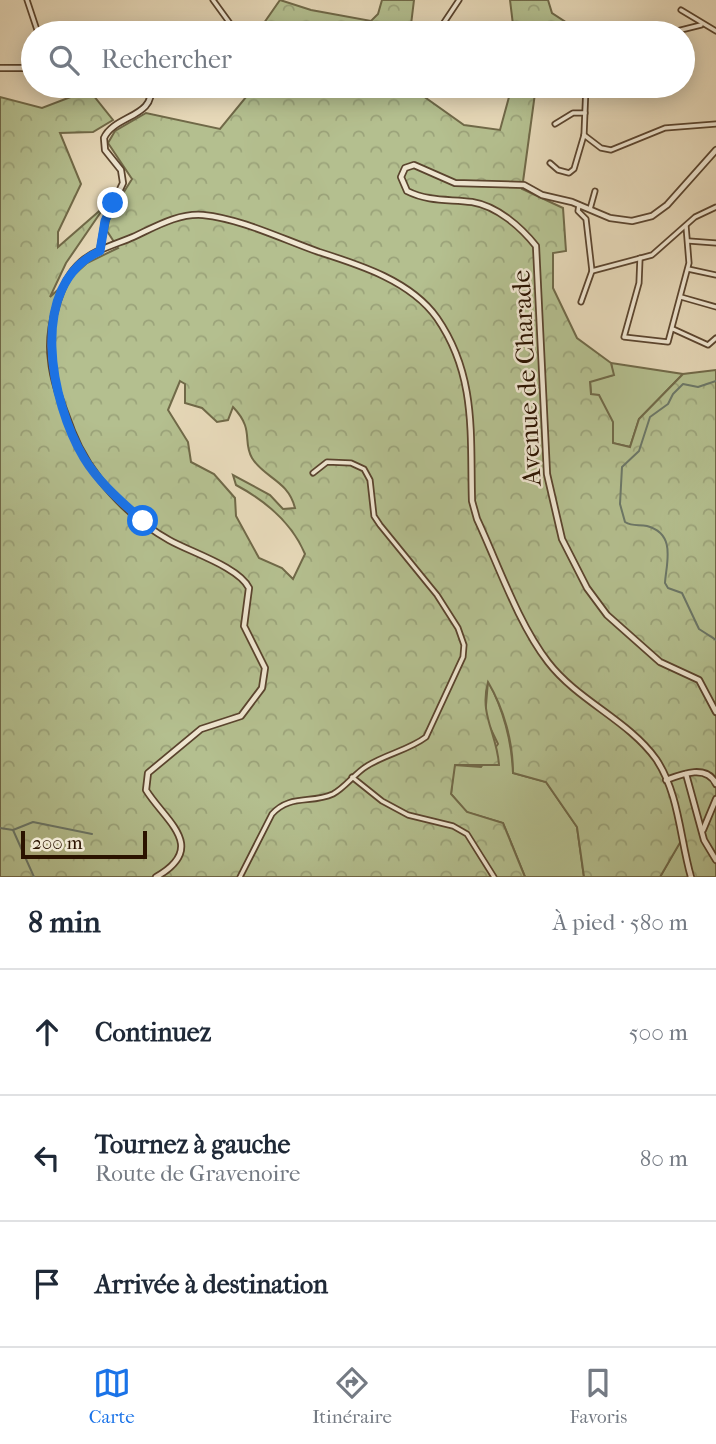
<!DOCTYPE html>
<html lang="fr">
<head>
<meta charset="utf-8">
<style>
	:root { --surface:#fff; --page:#f2f2f3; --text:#1f2937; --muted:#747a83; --line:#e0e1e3; --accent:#1a73e8 }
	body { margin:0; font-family:"IM FELL French Canon",serif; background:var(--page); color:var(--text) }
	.scale { position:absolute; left:21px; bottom:18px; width:126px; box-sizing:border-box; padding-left:7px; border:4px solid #2b1300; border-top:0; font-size:19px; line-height:24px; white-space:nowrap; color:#2b1300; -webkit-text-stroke:5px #efe6d1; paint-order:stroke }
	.stop { position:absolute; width:21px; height:21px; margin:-16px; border:5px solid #1a73e8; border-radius:50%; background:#fff }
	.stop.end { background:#1a73e8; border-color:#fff; box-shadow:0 2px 7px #0008 }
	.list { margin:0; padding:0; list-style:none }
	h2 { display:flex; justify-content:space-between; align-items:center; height:91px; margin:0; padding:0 28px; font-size:30px }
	h2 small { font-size:23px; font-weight:400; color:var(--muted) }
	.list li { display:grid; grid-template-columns:46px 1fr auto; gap:21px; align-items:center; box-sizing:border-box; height:126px; padding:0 28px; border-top:2px solid var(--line) }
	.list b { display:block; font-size:26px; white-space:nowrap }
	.list p { margin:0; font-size:23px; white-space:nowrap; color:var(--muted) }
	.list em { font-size:23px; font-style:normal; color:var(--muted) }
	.icon { flex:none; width:38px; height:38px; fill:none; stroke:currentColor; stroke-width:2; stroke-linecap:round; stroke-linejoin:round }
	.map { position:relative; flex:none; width:716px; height:877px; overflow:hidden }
	.search { position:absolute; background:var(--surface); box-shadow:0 4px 18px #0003; left:21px; right:21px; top:21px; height:77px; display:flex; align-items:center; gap:18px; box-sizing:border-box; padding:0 24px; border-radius:38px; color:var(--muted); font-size:26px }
	.sheet { height:469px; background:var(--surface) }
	nav { display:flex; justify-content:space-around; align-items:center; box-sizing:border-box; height:98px; border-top:2px solid var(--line); background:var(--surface); font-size:19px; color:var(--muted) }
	nav a { display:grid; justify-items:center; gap:4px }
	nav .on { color:var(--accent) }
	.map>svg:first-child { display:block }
	.grass { fill:#b4bf8f; stroke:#706948; stroke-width:2 }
	.forest { fill:url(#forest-crowns); stroke:#706948; stroke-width:2; fill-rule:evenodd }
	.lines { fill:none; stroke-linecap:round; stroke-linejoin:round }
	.stream { stroke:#6b7768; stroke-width:2 }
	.minor-casing { stroke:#5a442e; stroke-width:7 }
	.tertiary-casing { stroke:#5a442e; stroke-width:8 }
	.minor { stroke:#efe6d1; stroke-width:3.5 }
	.tertiary { stroke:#efe6d1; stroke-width:4.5 }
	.route { stroke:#1a73e8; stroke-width:9 }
	.labels { text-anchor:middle; stroke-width:5; stroke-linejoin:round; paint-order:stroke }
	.street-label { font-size:26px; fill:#2b1300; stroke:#efe6d1 }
</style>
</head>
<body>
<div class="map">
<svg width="716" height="877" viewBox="0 0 716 877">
	<defs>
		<pattern id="forest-crowns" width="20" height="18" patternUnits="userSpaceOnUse" patternTransform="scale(1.75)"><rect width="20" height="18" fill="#b4bf8f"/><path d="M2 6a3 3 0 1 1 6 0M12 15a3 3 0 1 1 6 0" fill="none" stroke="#9ba37a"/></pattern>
	</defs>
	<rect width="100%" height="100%" fill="#e6d8b8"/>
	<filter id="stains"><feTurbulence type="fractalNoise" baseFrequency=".00286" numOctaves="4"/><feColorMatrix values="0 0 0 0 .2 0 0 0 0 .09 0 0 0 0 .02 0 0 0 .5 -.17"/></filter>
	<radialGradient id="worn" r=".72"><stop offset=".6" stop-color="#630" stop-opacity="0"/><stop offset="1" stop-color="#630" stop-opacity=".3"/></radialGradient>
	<!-- grass -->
	<g class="grass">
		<path d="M611 363 683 374 639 419 630 447 612 443 591 394 590 381 613 375Z"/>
		<path d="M488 681C503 708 512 742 513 773L546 782 577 827 584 877H525L503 823 466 812 451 794 454 765 481 767 498 744 485 717Z"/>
		<path d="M681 840 690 877H660Z"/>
	</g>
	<!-- forest -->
	<g class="forest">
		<path d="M280 0 311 10 371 21 378 14 382 0H414L410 33H257Z"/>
		<path d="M510 0H548L552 13 575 28 564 33H514Z"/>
		<path d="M255 86H409L464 125 500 130 512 86H536L522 189 563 208 566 251 553 253V288L577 338 611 363 614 375 590 382 591 394 599 395 613 422V443L630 447 639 419 683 374 716 370V877H692L681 841 660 877H584L577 827 546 782 513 773C513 742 504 709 488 682 479 715 497 733 499 765H455L451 794 467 812 503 823 525 877H0V97L42 108 89 90 113 120 93 132 60 133 81 184 58 232V247L105 206 66 263 50 297 87 263 118 248 107 231 110 214 132 179 108 143 115 131 146 113 220 129ZM180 381 185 384V403L202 408 217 422 228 420 233 407C255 430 242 441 252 458 264 478 288 480 295 508L283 509 270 495 233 475 236 485C264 500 292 523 305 554L293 579 282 568 259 558 236 516 235 498 214 474 191 462 188 442 168 410Z"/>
	</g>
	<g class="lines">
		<!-- stream -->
		<g class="stream">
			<path d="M716 381 698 387 683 384 673 394 668 404 650 417 639 451 622 467 620 504 625 522C633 527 639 524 647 526 677 534 666 564 665 583L668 588 682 593 699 629 716 640"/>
			<path d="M0 828 13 830 33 822 92 834"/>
			<path d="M13 830 34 877"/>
		</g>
		<defs>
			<g id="minor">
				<path d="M27 0 38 33"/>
				<path d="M213 0 237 33"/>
				<path d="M681 10 716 31"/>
				<path d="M582 31 611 27 641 33"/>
				<path d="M437 33 459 0"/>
				<path d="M669 33 701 25"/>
				<path d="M453 86 467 91 485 86"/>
				<path d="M555 124 573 113H585"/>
				<path d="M584 135 601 148 611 150 665 128 716 124"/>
				<path d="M550 163 558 170 569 173 574 169 584 135 586 86"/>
				<path d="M579 205 578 211 586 219 592 271 581 302"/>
				<path d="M590 209 595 191"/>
				<path d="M689 241 716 243"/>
				<path d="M640 258 639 283 624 337 668 342 689 263 686 226"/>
				<path d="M688 269 716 275"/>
				<path d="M592 271 652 255 695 217 716 207"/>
				<path d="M681 297 716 307"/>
				<path d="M673 329 708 345 716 338"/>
				<path d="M352 777 382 801 408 815 453 826 467 834 494 877"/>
				<path d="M240 877 272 814C290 794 311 804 333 794 345 788 355 773 367 766 386 754 409 750 426 737L463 657 464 645 458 628 437 595 380 525 374 516 370 480 364 469 351 463 327 462 313 473"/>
			</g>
			<g id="tertiary">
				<path d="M0 68H33"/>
				<path d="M716 150 667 205 652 216 632 221 610 218 572 202 542 195 524 185 455 183 414 165 405 168 401 177 407 191C429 202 449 199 472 202 497 206 521 227 536 246L547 474 562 539 587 588 607 615 660 662 699 680 716 712"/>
				<path d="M100 250 105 221 123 183 121 170 105 150 104 138C114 115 157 117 150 86"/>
				<path d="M686 774 704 840 716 860"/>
				<path d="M666 780C682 774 707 764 716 784"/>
				<path d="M703 830 716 799"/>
				<path d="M156 877C209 847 165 821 146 790L148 773 201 729 241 716 262 688 265 668 244 626 249 588C239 567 190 552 169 540 128 517 89 475 72 431 64 409 53 384 51 360 47 331 58 282 81 262 94 250 117 244 133 237 155 227 178 213 203 215 242 219 282 239 319 252 360 265 411 281 437 318 477 376 470 435 472 501L477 519C498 564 518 623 548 662 578 701 628 720 656 759 679 793 680 839 691 877"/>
			</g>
		</defs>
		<!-- minor casing -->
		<use href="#minor" class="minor-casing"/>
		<!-- tertiary casing -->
		<use href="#tertiary" class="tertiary-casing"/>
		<!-- minor -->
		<use href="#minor" class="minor"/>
		<!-- tertiary -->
		<use href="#tertiary" class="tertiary"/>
	</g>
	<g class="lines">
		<!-- route -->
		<path class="route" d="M113 203 105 221 100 251C26 285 51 403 84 458 99 483 122 502 143 521"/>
	</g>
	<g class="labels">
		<!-- street labels -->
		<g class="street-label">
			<text transform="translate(526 378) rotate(-93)" y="9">Avenue de Charade</text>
		</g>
	</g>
	<rect width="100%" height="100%" filter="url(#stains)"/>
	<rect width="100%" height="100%" fill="url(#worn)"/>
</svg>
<div class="scale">200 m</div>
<div class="stop" style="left:143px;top:521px"></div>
<div class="stop end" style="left:113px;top:203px"></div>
<div class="search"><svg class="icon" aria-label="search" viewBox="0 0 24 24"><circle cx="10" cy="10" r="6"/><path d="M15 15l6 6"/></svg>Rechercher</div>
</div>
<section class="sheet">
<h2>8 min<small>À pied · 580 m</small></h2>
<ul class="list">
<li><svg class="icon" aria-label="ahead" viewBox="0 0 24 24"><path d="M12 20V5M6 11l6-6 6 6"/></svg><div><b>Continuez</b></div><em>500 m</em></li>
<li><svg class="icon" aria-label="left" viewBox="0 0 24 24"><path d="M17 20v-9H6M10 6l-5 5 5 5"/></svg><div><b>Tournez à gauche</b><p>Route de Gravenoire</p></div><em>80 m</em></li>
<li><svg class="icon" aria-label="arrive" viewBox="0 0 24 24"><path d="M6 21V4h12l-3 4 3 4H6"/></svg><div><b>Arrivée à destination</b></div></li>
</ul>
</section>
<nav>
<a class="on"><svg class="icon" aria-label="map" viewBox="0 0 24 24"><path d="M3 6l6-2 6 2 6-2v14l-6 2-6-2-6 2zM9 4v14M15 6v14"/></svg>Carte</a>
<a><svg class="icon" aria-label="directions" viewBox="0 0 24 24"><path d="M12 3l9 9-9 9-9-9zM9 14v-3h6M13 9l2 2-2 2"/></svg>Itinéraire</a>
<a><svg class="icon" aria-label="saved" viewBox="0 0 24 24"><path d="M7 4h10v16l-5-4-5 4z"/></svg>Favoris</a>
</nav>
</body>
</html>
